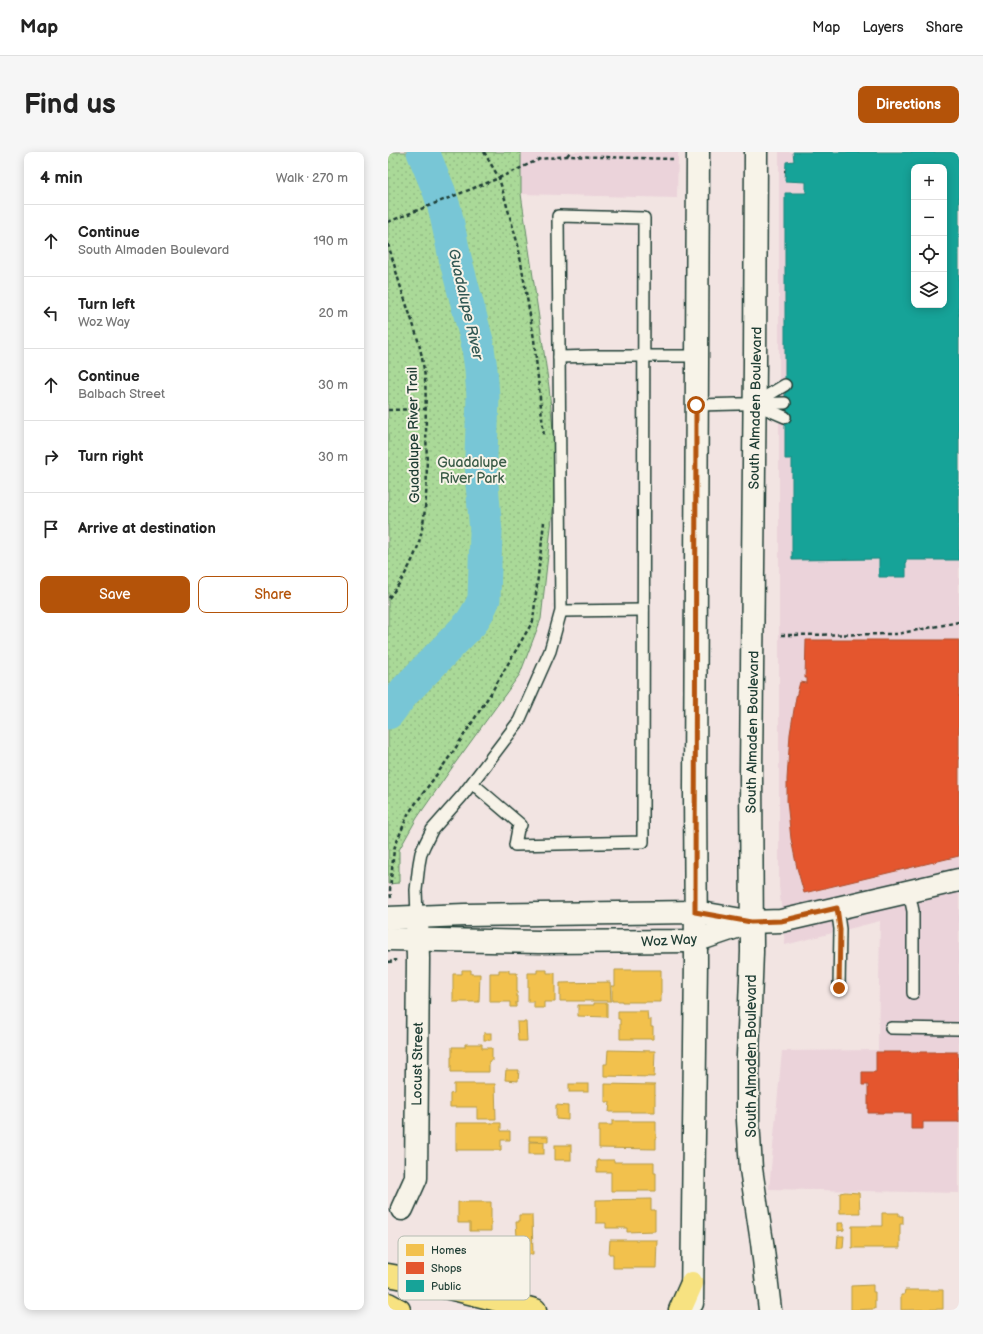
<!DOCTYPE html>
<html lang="en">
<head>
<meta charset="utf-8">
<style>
	:root { --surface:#fff; --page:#f6f6f6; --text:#222; --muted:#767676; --line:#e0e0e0; --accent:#b45309 }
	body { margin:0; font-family:"Balsamiq Sans",sans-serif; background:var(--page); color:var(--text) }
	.controls { position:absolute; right:12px; top:12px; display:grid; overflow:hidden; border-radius:8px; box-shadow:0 2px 10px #0003 }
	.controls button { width:36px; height:36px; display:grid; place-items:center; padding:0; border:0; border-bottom:1px solid var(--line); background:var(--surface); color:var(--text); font:20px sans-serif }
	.stop { position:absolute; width:12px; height:12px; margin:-9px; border:3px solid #b45309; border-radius:50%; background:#fff }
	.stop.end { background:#b45309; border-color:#fff; box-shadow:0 1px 4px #0008 }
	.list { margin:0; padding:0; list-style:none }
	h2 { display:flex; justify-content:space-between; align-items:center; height:52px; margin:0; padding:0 16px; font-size:17px }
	h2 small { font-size:13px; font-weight:400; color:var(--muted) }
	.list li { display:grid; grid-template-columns:26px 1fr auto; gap:12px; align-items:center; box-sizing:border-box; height:72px; padding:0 16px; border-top:1px solid var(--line) }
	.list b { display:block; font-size:15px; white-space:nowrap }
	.list p { margin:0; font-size:13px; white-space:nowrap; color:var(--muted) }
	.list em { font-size:13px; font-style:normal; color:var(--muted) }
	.actions { display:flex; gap:8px; padding:12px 16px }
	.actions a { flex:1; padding:9px 0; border:1px solid var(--accent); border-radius:8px; text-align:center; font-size:14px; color:var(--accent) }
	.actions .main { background:var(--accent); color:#fff }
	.icon { flex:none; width:22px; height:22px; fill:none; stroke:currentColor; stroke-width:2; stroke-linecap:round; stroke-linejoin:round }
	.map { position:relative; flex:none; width:571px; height:1158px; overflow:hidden; border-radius:8px }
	header { display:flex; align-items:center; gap:24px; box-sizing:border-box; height:56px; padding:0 20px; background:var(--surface); border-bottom:1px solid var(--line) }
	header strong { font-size:19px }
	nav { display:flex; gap:22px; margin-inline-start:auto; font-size:14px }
	.intro { display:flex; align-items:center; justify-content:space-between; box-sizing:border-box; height:96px; padding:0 24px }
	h1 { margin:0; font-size:28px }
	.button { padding:10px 18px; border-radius:8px; background:var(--accent); color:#fff; font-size:14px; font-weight:700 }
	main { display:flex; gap:24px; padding:0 24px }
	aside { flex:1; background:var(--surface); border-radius:8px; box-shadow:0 2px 10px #0003 }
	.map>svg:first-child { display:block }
	.built { fill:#ebd3da; fill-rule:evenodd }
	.green { fill:url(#green-dots); stroke:#648b66 }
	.homes { fill:#f2c14e; stroke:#b39946 }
	.shops { fill:#e4572e; stroke:#a94f30 }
	.public { fill:#17a398; stroke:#19847a; fill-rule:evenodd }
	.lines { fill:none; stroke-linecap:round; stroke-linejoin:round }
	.river { stroke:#78c6d6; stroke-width:33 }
	.service-casing { stroke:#1f3d34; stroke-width:14 }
	.minor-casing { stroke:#1f3d34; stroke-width:25 }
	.tertiary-casing { stroke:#1f3d34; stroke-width:25 }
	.secondary-casing { stroke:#1f3d34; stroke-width:25 }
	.motorway-casing { stroke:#1f3d34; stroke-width:25 }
	.path { stroke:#1f3d34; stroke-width:2.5; stroke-dasharray:4 3; stroke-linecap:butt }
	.service { stroke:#f7f3e8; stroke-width:11 }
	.minor { stroke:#f7f3e8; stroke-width:22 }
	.tertiary { stroke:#f7f3e8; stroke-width:22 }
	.secondary { stroke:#f7f3e8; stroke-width:22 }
	.motorway { stroke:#f7e281; stroke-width:22 }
	.route { stroke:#b45309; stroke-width:5 }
	.labels { text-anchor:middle; stroke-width:4; stroke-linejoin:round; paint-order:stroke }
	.street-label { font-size:14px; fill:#1f3d34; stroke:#f7f3e8 }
	.park-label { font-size:14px; fill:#3b5c48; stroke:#f7f3e8 }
	.water-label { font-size:15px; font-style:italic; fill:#315854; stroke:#f7f3e8 }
	.key { fill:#f7f3e8; stroke:#b6bcb2; stroke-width:1 }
	.key-label { font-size:11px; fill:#1f3d34 }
</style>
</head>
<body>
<header>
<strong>Map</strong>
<nav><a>Map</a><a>Layers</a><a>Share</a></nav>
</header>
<div class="intro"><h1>Find us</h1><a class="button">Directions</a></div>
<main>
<aside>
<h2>4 min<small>Walk · 270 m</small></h2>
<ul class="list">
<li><svg class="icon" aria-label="ahead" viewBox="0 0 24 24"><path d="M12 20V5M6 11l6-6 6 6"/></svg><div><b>Continue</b><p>South Almaden Boulevard</p></div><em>190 m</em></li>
<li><svg class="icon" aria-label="left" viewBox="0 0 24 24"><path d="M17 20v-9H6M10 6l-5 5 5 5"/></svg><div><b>Turn left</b><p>Woz Way</p></div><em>20 m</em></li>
<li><svg class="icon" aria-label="ahead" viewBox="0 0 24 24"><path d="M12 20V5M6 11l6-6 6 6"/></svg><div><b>Continue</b><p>Balbach Street</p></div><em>30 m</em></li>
<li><svg class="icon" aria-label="right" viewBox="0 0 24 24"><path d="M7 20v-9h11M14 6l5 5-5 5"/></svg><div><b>Turn right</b></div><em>30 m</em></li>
<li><svg class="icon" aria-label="arrive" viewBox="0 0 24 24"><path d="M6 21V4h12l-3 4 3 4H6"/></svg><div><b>Arrive at destination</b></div></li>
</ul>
<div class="actions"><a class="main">Save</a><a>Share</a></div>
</aside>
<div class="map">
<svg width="571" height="1158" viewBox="0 0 571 1158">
	<defs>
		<pattern id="green-dots" width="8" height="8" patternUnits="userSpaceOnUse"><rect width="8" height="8" fill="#aad998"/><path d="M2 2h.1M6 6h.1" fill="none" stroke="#92bb84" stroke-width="1.8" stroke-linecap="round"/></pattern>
	</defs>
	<rect width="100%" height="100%" fill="#f2e4e2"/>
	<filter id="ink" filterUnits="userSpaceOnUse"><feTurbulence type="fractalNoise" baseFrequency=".025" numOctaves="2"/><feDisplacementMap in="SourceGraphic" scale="8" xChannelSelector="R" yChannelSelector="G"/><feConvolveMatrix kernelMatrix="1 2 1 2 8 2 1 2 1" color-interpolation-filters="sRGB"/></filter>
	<g filter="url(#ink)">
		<!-- built -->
		<g class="built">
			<path d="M133 0H290L289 46 133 42Z"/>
			<path d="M391 0H571V1041L381 1037 394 899 490 898 492 769 397 793 391 734ZM526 15H556V153H526Z"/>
		</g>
		<!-- green -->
		<path class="green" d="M0 0H133V42L161 235 169 321 153 467 132 522 68 610 29 666 11 698V731L0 732Z"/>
		<!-- homes -->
		<g class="homes">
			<path d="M74 818H83V822H92L91 850H65V822H74Z"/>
			<path d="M111 818H121V821H129V851L128 850V855H122V850H102V821H111Z"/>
			<path d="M149 818H159V821H167V850H156V856H146V850H140V821H149Z"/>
			<path d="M227 818H273V850H234V849H224V834H227Z"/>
			<path d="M222 830 223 849H172V831Z"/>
			<path d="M206 851H219V865L190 864V853H206Z"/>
			<path d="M230 859H259L260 868H263V875H265V887H232V867H230Z"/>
			<path d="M129 870H138L139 889H130Z"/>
			<rect x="96" y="881" width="7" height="7"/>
			<path d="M77 892H94V896H104V909H101V920H63V905H64V895H77Z"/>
			<path d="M220 898 267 899 266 925 216 924V912H219Z"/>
			<path d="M118 918H131L130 929 117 928Z"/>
			<path d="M66 932H107L108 967H89V955H62V942L66 941Z"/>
			<rect x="181" y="932" width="19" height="8"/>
			<path d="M217 932 267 933V960H221L222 950H217Z"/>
			<path d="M168 953 180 954V968L168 967Z"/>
			<path d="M224 969H268V997L211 996V973H224Z"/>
			<path d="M68 971H113V979H122V988H113V998H68Z"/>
			<path d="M141 984H160V990L141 989Z"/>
			<rect x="141" y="990" width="15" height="12"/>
			<rect x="167" y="993" width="16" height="15"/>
			<path d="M209 1008H226V1010H266V1021H268V1039H223V1020H209Z"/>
			<path d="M457 1040 471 1041 472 1061H452V1041Z"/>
			<path d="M263 1047V1058H267V1079L239 1080V1076H218V1071H208V1048Z"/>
			<path d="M70 1050H103V1079H82V1071H70Z"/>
			<path d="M494 1061H511V1064H515V1072H512V1096H464V1074H494Z"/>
			<path d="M131 1063H144L145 1102H127V1085H129L128 1070H131Z"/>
			<path d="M450 1071H456V1078L450 1079Z"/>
			<path d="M450 1084H456L455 1096H449Z"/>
			<path d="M222 1088H269L268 1116H225V1102H221Z"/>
			<path d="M485 1133V1140H487V1157L463 1158V1134Z"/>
			<path d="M517 1138H555V1157L513 1158V1143H516Z"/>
		</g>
		<!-- shops -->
		<g class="shops">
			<path d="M418 488H571V704L416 741 409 716 403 687 399 649V627L402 582 408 545 412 530 419 531V526H417Z"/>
			<path d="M488 900H570L571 970H535V977H523V961H480V933H474V920H488Z"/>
		</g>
		<!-- public -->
		<path class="public" d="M405 0H571V408H518V425H491V407L404 408V307H397V41H418V30L397 29 398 10 406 9ZM526 15H556V153H526Z"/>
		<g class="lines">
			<!-- river -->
			<path class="river" d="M0 561 17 539 83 471 91 458 96 447 98 380 94 332 93 304 95 245 93 217 89 189 67 106 57 58 51 39 35 0"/>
			<defs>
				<g id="service">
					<path d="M171 205 209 204H309"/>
					<path d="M367 251 397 233"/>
					<path d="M309 253 397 251"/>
					<path d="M369 253 397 265"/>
					<path d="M173 459 255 458"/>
					<path d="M521 740 525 759V841"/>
					<path d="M449 756 452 777 451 836"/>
					<path d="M29 764 28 738 31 712 33 701 37 692 44 678 74 644 131 569 162 499 173 459 170 64 256 66 255 690 127 693 130 677 133 673 84 631"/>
					<path d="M503 876 571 877"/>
				</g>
				<g id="minor">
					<path d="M363 770 393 769 571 728"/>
					<path d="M14 1057 28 1026 30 807 29 764"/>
				</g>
				<g id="tertiary">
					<path d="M0 766 77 763 307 760 360 769"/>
					<path d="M0 787 151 790 307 789 363 770"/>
				</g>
				<g id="secondary">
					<path d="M368 0 367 210 363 621 364 800 360 904V968L363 1017 374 1090 382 1158"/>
					<path d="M304 1151 308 809 307 635 310 0"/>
				</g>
				<g id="motorway">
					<path d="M0 1123C50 1132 98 1145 147 1158"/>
					<path d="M0 1152 11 1158"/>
					<path d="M292 1158 304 1131"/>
				</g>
			</defs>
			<!-- service casing -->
			<use href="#service" class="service-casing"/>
			<!-- minor casing -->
			<use href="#minor" class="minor-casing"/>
			<!-- tertiary casing -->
			<use href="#tertiary" class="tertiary-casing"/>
			<!-- secondary casing -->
			<use href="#secondary" class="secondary-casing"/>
			<!-- motorway casing -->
			<use href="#motorway" class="motorway-casing"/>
			<!-- path -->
			<g class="path">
				<path d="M96 0 111 26 130 93 146 187 156 285"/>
				<path d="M179 4 182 0"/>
				<path d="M396 19H397"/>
				<path d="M0 70 111 26 152 7 179 4 285 7"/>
				<path d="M0 92C4 105 8 119 12 133 20 159 31 184 35 212 39 232 37 254 38 275 39 314 41 360 29 397 22 415 12 432 0 447"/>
				<path d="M0 258 37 257"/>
				<path d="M393 483 509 482 571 470"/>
				<path d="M3 746 2 738 6 697 20 662 65 600 103 541 145 469 156 370"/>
				<path d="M0 810 7 809V807"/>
			</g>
			<!-- service -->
			<use href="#service" class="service"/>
			<!-- minor -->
			<use href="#minor" class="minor"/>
			<!-- tertiary -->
			<use href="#tertiary" class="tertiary"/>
			<!-- secondary -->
			<use href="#secondary" class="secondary"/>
			<!-- motorway -->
			<use href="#motorway" class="motorway"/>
		</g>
	</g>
	<g class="lines" filter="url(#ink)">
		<!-- route -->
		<path class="route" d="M308 253 307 760 363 770 393 769 449 756 452 777 451 836"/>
	</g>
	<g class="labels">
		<!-- street labels -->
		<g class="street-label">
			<text transform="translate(367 256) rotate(-89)" y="5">South Almaden Boulevard</text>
			<text transform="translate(25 283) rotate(-91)" y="5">Guadalupe River Trail</text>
			<text transform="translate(364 580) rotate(-89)" y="5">South Almaden Boulevard</text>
			<text transform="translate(281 788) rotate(-3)" y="5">Woz Way</text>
			<text transform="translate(363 904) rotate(-90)" y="5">South Almaden Boulevard</text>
			<text transform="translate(29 912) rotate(-89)" y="5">Locust Street</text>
		</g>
		<!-- park labels -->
		<g class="park-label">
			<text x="84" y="315">Guadalupe<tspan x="84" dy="16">River Park</tspan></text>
		</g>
		<!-- water labels -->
		<g class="water-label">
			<text transform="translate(78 152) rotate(77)" y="5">Guadalupe River</text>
		</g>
	</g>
	<!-- legend -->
	<rect x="10" y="1084" width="132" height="64" rx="6" class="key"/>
	<rect x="18" y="1092" width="18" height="12" fill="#f2c14e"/>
	<rect x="18" y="1110" width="18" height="12" fill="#e4572e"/>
	<rect x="18" y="1128" width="18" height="12" fill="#17a398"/>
	<g class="key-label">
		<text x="43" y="1102">Homes</text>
		<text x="43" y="1120">Shops</text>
		<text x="43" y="1138">Public</text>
	</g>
</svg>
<div class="controls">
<button>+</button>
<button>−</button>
<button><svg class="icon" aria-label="locate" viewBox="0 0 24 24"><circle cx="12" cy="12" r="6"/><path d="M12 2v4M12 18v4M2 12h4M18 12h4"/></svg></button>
<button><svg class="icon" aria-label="layers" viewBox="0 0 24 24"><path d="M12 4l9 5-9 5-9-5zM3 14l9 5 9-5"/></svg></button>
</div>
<div class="stop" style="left:308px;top:253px"></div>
<div class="stop end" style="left:451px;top:836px"></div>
</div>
</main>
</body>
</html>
